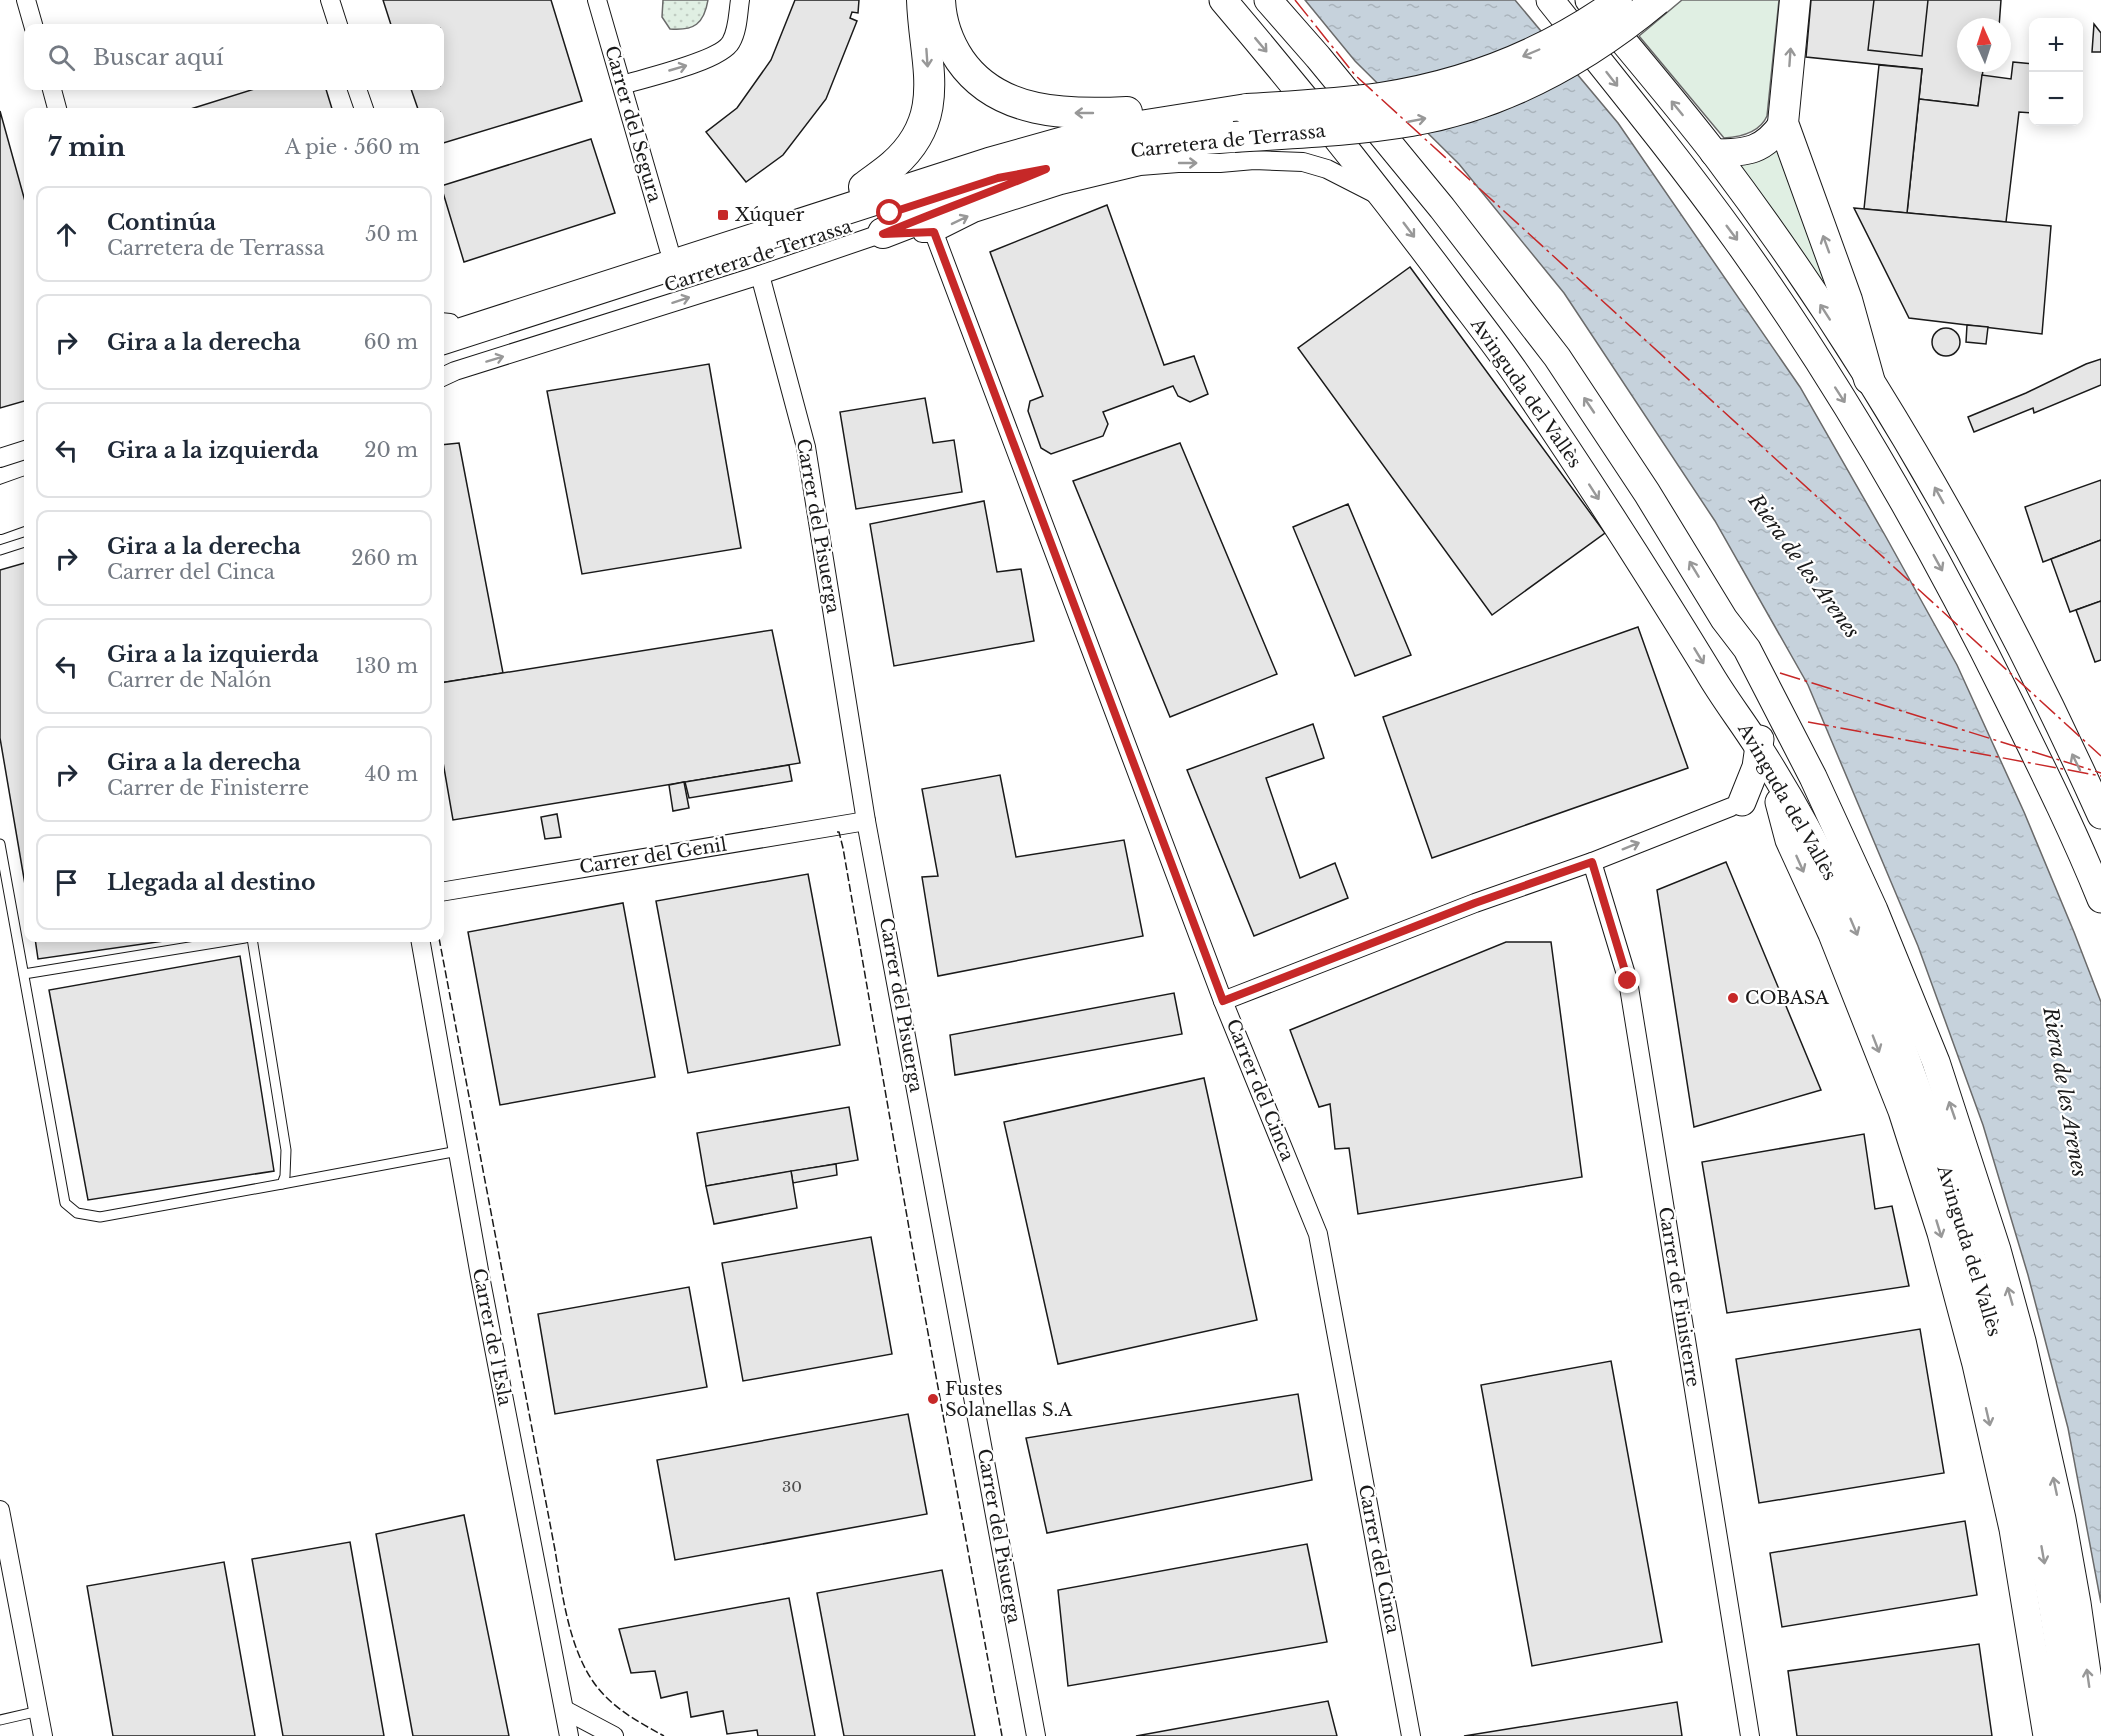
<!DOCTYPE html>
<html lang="es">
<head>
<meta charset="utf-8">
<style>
	:root { --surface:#fff; --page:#f2f2f3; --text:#1f2937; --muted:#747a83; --line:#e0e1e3 }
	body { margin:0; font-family:"Libre Baskerville",serif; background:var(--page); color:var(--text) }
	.controls { position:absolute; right:18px; top:18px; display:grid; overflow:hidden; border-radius:12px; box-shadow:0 3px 15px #0003 }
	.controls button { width:54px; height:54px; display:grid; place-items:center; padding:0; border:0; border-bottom:2px solid var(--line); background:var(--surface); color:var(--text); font:30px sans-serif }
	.compass { position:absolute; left:1957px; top:18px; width:54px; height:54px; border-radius:50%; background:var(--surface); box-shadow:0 3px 15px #0003; rotate:357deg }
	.stop { position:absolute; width:18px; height:18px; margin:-14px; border:4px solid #c62828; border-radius:50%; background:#fff }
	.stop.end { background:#c62828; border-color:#fff; box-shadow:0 2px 6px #0008 }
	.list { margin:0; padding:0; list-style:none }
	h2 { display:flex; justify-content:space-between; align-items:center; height:78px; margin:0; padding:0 24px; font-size:26px }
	h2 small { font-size:20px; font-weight:400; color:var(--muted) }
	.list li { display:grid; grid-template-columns:39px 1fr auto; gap:18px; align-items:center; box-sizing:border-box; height:96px; margin:0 12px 12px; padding:0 12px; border:2px solid var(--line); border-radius:12px }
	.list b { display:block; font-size:22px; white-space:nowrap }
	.list p { margin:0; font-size:20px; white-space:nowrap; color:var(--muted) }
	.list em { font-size:20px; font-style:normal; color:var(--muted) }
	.icon { flex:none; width:33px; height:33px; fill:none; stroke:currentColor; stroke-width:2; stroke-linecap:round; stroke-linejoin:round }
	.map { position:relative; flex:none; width:2101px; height:1736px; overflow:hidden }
	.search { position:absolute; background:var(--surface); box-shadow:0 3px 15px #0003; left:24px; top:24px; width:420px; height:66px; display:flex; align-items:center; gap:15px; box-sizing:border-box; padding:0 21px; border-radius:12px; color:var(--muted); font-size:22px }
	.panel { position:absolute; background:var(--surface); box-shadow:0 3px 15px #0003; left:24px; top:108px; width:420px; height:834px; border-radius:12px }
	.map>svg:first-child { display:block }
	.green { fill:#e0efe3; stroke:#6a6a6a; stroke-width:1.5 }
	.park { fill:url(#park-dots); stroke:#6a6a6a; stroke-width:1.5 }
	.water { fill:url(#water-ripples); stroke:#6a6a6a; stroke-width:1.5 }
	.building { fill:#e6e6e6; stroke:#1a1a1a; stroke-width:1.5 }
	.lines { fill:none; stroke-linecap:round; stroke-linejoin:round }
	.lane-casing { stroke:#1a1a1a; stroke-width:11 }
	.street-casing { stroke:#1a1a1a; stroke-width:20 }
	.secondary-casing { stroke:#1a1a1a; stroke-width:29 }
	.primary-casing { stroke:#1a1a1a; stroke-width:32 }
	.lane { stroke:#fff; stroke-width:9 }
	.street { stroke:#fff; stroke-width:18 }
	.secondary { stroke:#fff; stroke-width:27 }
	.primary { stroke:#fff; stroke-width:30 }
	.primary-bridge-casing { stroke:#1a1a1a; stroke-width:32; stroke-linecap:butt }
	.primary-bridge { stroke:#fff; stroke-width:30 }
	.fence { stroke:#1a1a1a; stroke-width:1.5; stroke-dasharray:8 3; stroke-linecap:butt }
	.power { stroke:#c62828; stroke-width:1.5; stroke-dasharray:21 4.5 3 4.5; stroke-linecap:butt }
	.oneway { stroke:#989898 }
	.route { stroke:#c62828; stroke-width:8 }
	.poi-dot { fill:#c62828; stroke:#fff; stroke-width:2 }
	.labels { text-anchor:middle; stroke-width:4.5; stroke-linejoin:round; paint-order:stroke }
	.number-label { font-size:15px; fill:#4d4d4d }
	.street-label { font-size:18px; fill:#1a1a1a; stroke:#fff }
	.poi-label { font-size:18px; fill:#1a1a1a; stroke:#fff; text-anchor:start }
	.water-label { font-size:20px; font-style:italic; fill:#1a1a1a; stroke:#fff }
</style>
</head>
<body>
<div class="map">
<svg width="2101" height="1736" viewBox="0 0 2101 1736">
	<defs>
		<pattern id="park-dots" width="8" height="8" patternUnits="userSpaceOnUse" patternTransform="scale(1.5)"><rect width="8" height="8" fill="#e0efe3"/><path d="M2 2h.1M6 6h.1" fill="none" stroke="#c0ccc2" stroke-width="1.8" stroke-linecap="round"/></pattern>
		<pattern id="water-ripples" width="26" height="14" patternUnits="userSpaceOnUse" patternTransform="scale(1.5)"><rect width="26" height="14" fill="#c6d2dc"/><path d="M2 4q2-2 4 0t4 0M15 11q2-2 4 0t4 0" fill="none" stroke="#aab4bc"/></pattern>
	</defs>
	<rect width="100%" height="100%" fill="#fff"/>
	<!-- green -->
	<g class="green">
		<path d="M1682 0H1779L1767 116C1760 132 1740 137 1724 138L1639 36Z"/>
		<path d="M1777 144 1830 296 1735 162Z"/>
	</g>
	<!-- park -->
	<path class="park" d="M663 0H708C704 24 694 31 670 29L662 17Z"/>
	<!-- water -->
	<path class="water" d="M1305 0H1515L1618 123 1800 387 1886 537 1957 665 2024 812 2074 932 2101 1002V1603L2068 1428 2028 1275 1983 1125 1918 946 1808 685 1715 521 1564 293 1459 164 1355 61Z"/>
	<!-- building -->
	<g class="building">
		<path d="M383 0H551L582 101 440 144V112H419L410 86H440V28H392Z"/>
		<path d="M795 0H859L858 13 852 12 850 18 857 21 826 99 783 155 746 182 706 132 737 108 771 60Z"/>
		<path d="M1811 0H2001L1999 27H1966V63H1984L1978 106 1919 99 1922 69 1806 57Z"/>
		<path d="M1874 0H1928L1922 56 1868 50Z"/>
		<path d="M2094 24 2101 33V52H2092Z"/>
		<path d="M2013 62 2034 64V111L2033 113 2019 112 2006 222 1907 213 1919 99 1978 106 1982 75 2011 79Z"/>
		<path d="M1879 65 1922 69 1907 213 1864 209Z"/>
		<path d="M264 86H325L333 112H181Z"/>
		<path d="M0 111 28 212V400L0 408Z"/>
		<path d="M591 139 615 213 464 262 441 186Z"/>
		<path d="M1107 205 1164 365 1194 356 1208 394 1190 402 1178 396 1173 386 1103 412 1108 424 1103 436 1051 454 1041 448 1028 411 1030 401 1043 396 990 252Z"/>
		<path d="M1854 208 2051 226 2042 334 1909 318Z"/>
		<path d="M1410 267 1605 533 1492 615 1298 348Z"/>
		<path d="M1967 325 1988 327 1986 344 1966 342Z"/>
		<circle cx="1946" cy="342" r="14"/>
		<path d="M2101 359V385L2034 413 2033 408 1974 432 1968 417 2026 393 2086 364Z"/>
		<path d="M709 364 741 548 582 574 547 391Z"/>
		<path d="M925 398 933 443 954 440 962 492 856 509 840 412Z"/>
		<path d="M459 443 503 673 440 683V445Z"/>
		<path d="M1180 443 1277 674 1170 717 1073 481Z"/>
		<path d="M2101 480V540L2043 562 2025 507Z"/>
		<path d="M984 501 997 572 1021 569 1034 641 894 666 870 524Z"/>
		<path d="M1348 504 1411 655 1355 676 1293 527Z"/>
		<path d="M2101 540V601L2070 612 2051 559Z"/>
		<path d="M28 562V902L0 738V570Z"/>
		<path d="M2101 601V660L2095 662 2076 610Z"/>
		<path d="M1638 627 1688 768 1432 858 1383 717Z"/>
		<path d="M772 630 800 763 453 820 440 745V683Z"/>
		<path d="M1313 724 1324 758 1266 778 1300 878 1335 863 1348 898 1254 936 1187 770Z"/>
		<path d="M789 765 792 781 689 798 685 782Z"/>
		<path d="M1000 775 1016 857 1124 840 1143 936 938 976 922 877 938 876 922 789Z"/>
		<path d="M684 782 689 808 673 811 669 785Z"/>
		<path d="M557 814 561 837 545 839 541 817Z"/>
		<path d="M1726 862 1821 1090 1694 1127 1657 890Z"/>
		<path d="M808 874 840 1045 688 1073 656 901Z"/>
		<path d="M623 903 655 1077 500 1105 468 932Z"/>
		<path d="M35 938H185L38 959Z"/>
		<path d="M1506 942H1551L1582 1177 1358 1214 1349 1148 1335 1149 1330 1104 1319 1107 1290 1030Z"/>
		<path d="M240 956 274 1171 88 1200 49 990Z"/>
		<path d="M1174 993 1182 1034 955 1075 950 1035Z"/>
		<path d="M1204 1078 1257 1320 1058 1364 1004 1122Z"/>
		<path d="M849 1107 858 1160 706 1186 697 1133Z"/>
		<path d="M1864 1134 1875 1209 1892 1206 1909 1286 1727 1313 1702 1162Z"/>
		<path d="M836 1164 837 1175 793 1183 791 1171Z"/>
		<path d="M791 1171 797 1208 714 1224 706 1186Z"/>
		<path d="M871 1237 892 1354 743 1381 722 1263Z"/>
		<path d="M689 1287 707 1387 555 1414 538 1314Z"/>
		<path d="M1920 1329 1944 1473 1759 1503 1736 1359Z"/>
		<path d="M1611 1361 1662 1642 1532 1666 1481 1385Z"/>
		<path d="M1298 1394 1312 1480 1047 1533 1026 1438Z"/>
		<path d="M908 1414 927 1514 675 1560 657 1460Z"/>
		<path d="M464 1515 509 1736H413L376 1534Z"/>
		<path d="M1965 1521 1977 1595 1782 1627 1770 1553Z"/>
		<path d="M350 1542 384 1736H283L252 1559Z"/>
		<path d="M1307 1544 1327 1642 1068 1686 1058 1590Z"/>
		<path d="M224 1562 255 1736H113L87 1586Z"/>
		<path d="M942 1570 975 1736H844L817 1593Z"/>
		<path d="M789 1598 815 1736H758L757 1730 727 1734 723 1711 691 1717 687 1692 661 1698 655 1671 631 1673 619 1629Z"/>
		<path d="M1979 1644 1992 1736H1797L1788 1671Z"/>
		<path d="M1328 1701 1337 1736H1136Z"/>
		<path d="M1677 1702 1682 1736H1464Z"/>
	</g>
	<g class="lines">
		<defs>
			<g id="lane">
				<path d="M0 550 28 541"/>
				<path d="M0 844 65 1203 77 1213 100 1217 282 1184 285 1176 286 1150 252 938"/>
				<path d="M24 974 245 938"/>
				<path d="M282 1184 458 1151"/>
				<path d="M0 1720 39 1711"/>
			</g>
			<g id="street">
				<path d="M26 0 34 28"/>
				<path d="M330 0 339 28"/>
				<path d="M597 0 669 249"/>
				<path d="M622 85C645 78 721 61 731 42 738 30 738 13 740 0"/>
				<path d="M51 86 58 112"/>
				<path d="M356 86 365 112"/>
				<path d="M922 233H934L974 213 1061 185 1140 166 1178 163H1220L1254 160 1303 162 1327 169 1374 193"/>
				<path d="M934 233 1223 1001 1318 1234 1411 1736"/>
				<path d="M760 275 806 447 866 821 1036 1736"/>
				<path d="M440 322 450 323"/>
				<path d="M440 378 455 371 760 275 883 233H892"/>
				<path d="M0 458 28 449"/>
				<path d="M0 525 28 515"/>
				<path d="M1592 862 1628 981 1750 1736"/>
				<path d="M440 892 866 821"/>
				<path d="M420 938 480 1276 569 1736"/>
				<path d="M1223 1001 1475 903 1592 862 1731 807"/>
				<path d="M0 1510 43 1736"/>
				<path d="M565 1710 614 1736"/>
			</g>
			<g id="secondary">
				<path d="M1223 0C1302 93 1378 188 1451 286 1474 317 1499 348 1521 381 1586 476 1648 573 1708 671 1723 697 1741 720 1757 745 1785 789 1812 836 1834 883 1876 972 1910 1066 1941 1159 2003 1347 2048 1540 2071 1736"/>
				<path d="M1268 0 1318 57 1442 208 1557 357 1647 493 1724 619 1747 649 1813 777 1874 910 1936 1062 1997 1250 2022 1341 2062 1519 2077 1603 2096 1736"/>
				<path d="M1550 0C1613 79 1677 157 1736 239 1841 385 1930 541 2009 701 2041 766 2074 832 2101 899"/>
				<path d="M1589 0C1631 51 1675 102 1715 154 1869 358 1996 582 2101 815"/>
				<path d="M1714 153C1747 153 1764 151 1783 123"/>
				<path d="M1742 802 1756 767 1760 739"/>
				<path d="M1779 802 1789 840 1832 934 1902 1111 1941 1233 1976 1364 2013 1529 2047 1736"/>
			</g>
			<g id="primary">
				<path d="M940 0C941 22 948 42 960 60 998 115 1068 115 1127 112"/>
				<path d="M1795 0 1783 123 1847 300 1869 379"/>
				<path d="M999 178C1043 170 1085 158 1129 149 1164 143 1199 139 1234 137"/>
				<path d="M864 187C873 180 884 173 893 165 949 116 924 63 922 0"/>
				<path d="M883 233 1023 179"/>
				<path d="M440 340 989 163 1096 133 1247 109"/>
				<path d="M0 501 28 491"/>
			</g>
		</defs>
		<!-- lane casing -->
		<use href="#lane" class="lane-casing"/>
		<!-- street casing -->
		<use href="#street" class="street-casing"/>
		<!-- secondary casing -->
		<use href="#secondary" class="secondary-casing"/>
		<!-- primary casing -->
		<use href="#primary" class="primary-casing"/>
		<!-- lane -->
		<use href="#lane" class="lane"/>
		<!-- street -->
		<use href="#street" class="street"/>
		<!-- secondary -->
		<use href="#secondary" class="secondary"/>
		<!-- primary -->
		<use href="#primary" class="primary"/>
		<defs>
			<g id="primary-bridge">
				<path d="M1247 109C1292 106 1336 104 1380 98 1465 85 1547 53 1617 3"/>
				<path d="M1234 137C1293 133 1352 131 1411 121 1503 105 1585 60 1657 0"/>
			</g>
		</defs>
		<!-- primary-bridge casing -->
		<use href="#primary-bridge" class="primary-bridge-casing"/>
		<!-- primary-bridge -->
		<use href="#primary-bridge" class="primary-bridge"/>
		<!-- fence -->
		<g class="fence">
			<path d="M837 832H839L843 848 913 1251 1002 1736"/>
			<path d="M439 938 555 1550C563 1598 570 1662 606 1697 623 1714 644 1725 664 1736"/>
		</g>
		<!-- power -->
		<g class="power">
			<path d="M1295 0 1355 75 2101 756"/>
			<path d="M1780 673 2101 773"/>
			<path d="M1808 722 2101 776"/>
		</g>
	</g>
	<!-- one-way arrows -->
	<defs><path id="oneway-shaft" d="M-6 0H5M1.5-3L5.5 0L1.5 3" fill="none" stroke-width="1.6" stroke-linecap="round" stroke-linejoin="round" transform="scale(1.5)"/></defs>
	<g class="oneway">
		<use href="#oneway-shaft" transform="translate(1261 45) rotate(50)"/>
		<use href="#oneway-shaft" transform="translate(1531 53) rotate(157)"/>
		<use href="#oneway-shaft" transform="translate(1790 57) rotate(-86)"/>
		<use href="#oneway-shaft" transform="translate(927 58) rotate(86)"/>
		<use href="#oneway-shaft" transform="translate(678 68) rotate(-16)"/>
		<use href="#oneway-shaft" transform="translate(1612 79) rotate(52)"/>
		<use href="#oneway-shaft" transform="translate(1677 108) rotate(-129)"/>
		<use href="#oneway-shaft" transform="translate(1084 113) rotate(-180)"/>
		<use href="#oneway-shaft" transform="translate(1417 120) rotate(-11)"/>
		<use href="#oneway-shaft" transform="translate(1188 163)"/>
		<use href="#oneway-shaft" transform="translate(960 220) rotate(-26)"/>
		<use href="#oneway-shaft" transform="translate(1409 230) rotate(53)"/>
		<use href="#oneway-shaft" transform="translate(1732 233) rotate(53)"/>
		<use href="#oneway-shaft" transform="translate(1826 244) rotate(-110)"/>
		<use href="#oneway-shaft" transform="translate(681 300) rotate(-18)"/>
		<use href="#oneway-shaft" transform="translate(1825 312) rotate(-123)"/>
		<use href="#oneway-shaft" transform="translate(495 359) rotate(-17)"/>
		<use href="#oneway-shaft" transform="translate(1840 395) rotate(57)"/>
		<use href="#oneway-shaft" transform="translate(1589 405) rotate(-124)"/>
		<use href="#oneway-shaft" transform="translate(1594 492) rotate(57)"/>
		<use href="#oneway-shaft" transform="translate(1939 495) rotate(-119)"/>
		<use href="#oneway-shaft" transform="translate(1938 563) rotate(61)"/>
		<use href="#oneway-shaft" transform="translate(1694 569) rotate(-121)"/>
		<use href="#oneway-shaft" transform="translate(1699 656) rotate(59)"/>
		<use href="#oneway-shaft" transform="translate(2076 762) rotate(-116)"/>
		<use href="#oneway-shaft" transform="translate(1631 846) rotate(-22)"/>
		<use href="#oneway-shaft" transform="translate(1800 864) rotate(66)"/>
		<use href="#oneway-shaft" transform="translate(1854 927) rotate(67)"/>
		<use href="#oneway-shaft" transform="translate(1876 1044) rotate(69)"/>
		<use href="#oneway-shaft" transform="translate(1952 1110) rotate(-109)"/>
		<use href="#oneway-shaft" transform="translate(1939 1229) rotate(73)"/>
		<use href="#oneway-shaft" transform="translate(2010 1296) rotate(-106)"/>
		<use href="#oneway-shaft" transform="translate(1988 1417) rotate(77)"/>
		<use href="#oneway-shaft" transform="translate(2055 1486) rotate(-102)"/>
		<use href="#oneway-shaft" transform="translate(2043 1555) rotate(80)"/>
		<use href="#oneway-shaft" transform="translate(2088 1678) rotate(-98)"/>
	</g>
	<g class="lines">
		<!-- route -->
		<path class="route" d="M890 213 998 178 1046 169C992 192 937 211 883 234L934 232 1223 1001 1475 903 1592 862 1628 981"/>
	</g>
	<!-- markers -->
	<g class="poi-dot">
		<rect x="717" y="209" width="12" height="12" rx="3"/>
		<circle cx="1733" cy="998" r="6"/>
		<circle cx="933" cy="1399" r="6"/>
	</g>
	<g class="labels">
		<!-- number labels -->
		<g class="number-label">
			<text x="792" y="1492">30</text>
		</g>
		<!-- street labels -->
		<g class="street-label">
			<text transform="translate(633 124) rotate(74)" y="6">Carrer del Segura</text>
			<text transform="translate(1228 141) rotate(-6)" y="6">Carretera de Terrassa</text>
			<text transform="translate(758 256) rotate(-18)" y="6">Carretera de Terrassa</text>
			<text transform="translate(1526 393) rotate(55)" y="6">Avinguda del Vallès</text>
			<text transform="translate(818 526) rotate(80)" y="6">Carrer del Pisuerga</text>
			<text transform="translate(1787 802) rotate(60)" y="6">Avinguda del Vallès</text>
			<text transform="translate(653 856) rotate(-9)" y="6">Carrer del Genil</text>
			<text transform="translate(901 1005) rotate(80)" y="6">Carrer del Pisuerga</text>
			<text transform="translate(1260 1090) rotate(68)" y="6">Carrer del Cinca</text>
			<text transform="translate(1969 1251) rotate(73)" y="6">Avinguda del Vallès</text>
			<text transform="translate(1679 1297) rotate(81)" y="6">Carrer de Finisterre</text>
			<text transform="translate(492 1337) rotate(79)" y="6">Carrer de l'Esla</text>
			<text transform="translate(999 1536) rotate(80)" y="6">Carrer del Pisuerga</text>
			<text transform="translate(1379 1559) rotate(79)" y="6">Carrer del Cinca</text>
		</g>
		<!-- poi labels -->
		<g class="poi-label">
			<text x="735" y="221">Xúquer</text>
			<text x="1745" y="1004">COBASA</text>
			<text x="945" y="1395">Fustes<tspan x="945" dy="21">Solanellas S.A</tspan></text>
		</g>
		<!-- water labels -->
		<g class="water-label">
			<text transform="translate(1804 566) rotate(54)" y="7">Riera de les Arenes</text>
			<text transform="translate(2065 1092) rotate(80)" y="7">Riera de les Arenes</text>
		</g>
	</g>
</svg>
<div class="controls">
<button>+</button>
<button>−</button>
</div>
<svg class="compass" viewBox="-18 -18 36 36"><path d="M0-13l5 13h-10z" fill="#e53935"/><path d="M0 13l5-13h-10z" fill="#747a83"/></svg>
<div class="stop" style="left:890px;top:213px"></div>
<div class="stop end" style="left:1628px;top:981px"></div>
<div class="search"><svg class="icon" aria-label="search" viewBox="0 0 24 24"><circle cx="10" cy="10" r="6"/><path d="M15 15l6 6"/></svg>Buscar aquí</div>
<section class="panel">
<h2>7 min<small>A pie · 560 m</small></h2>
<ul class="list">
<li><svg class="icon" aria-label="ahead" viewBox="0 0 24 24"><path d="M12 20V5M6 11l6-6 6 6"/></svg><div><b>Continúa</b><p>Carretera de Terrassa</p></div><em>50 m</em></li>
<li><svg class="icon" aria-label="right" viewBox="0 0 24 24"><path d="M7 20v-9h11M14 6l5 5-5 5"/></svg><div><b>Gira a la derecha</b></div><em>60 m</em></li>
<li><svg class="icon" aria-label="left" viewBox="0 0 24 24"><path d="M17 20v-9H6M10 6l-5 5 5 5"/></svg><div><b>Gira a la izquierda</b></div><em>20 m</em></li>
<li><svg class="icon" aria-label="right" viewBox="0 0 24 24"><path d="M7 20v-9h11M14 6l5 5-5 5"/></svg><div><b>Gira a la derecha</b><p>Carrer del Cinca</p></div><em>260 m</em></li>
<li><svg class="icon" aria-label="left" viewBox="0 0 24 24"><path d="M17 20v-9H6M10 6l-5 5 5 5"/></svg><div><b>Gira a la izquierda</b><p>Carrer de Nalón</p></div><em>130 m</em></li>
<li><svg class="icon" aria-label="right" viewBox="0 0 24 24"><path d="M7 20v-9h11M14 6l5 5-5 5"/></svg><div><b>Gira a la derecha</b><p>Carrer de Finisterre</p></div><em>40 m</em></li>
<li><svg class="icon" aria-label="arrive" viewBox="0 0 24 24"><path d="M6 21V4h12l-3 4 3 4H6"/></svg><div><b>Llegada al destino</b></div></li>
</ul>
</section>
</div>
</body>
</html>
